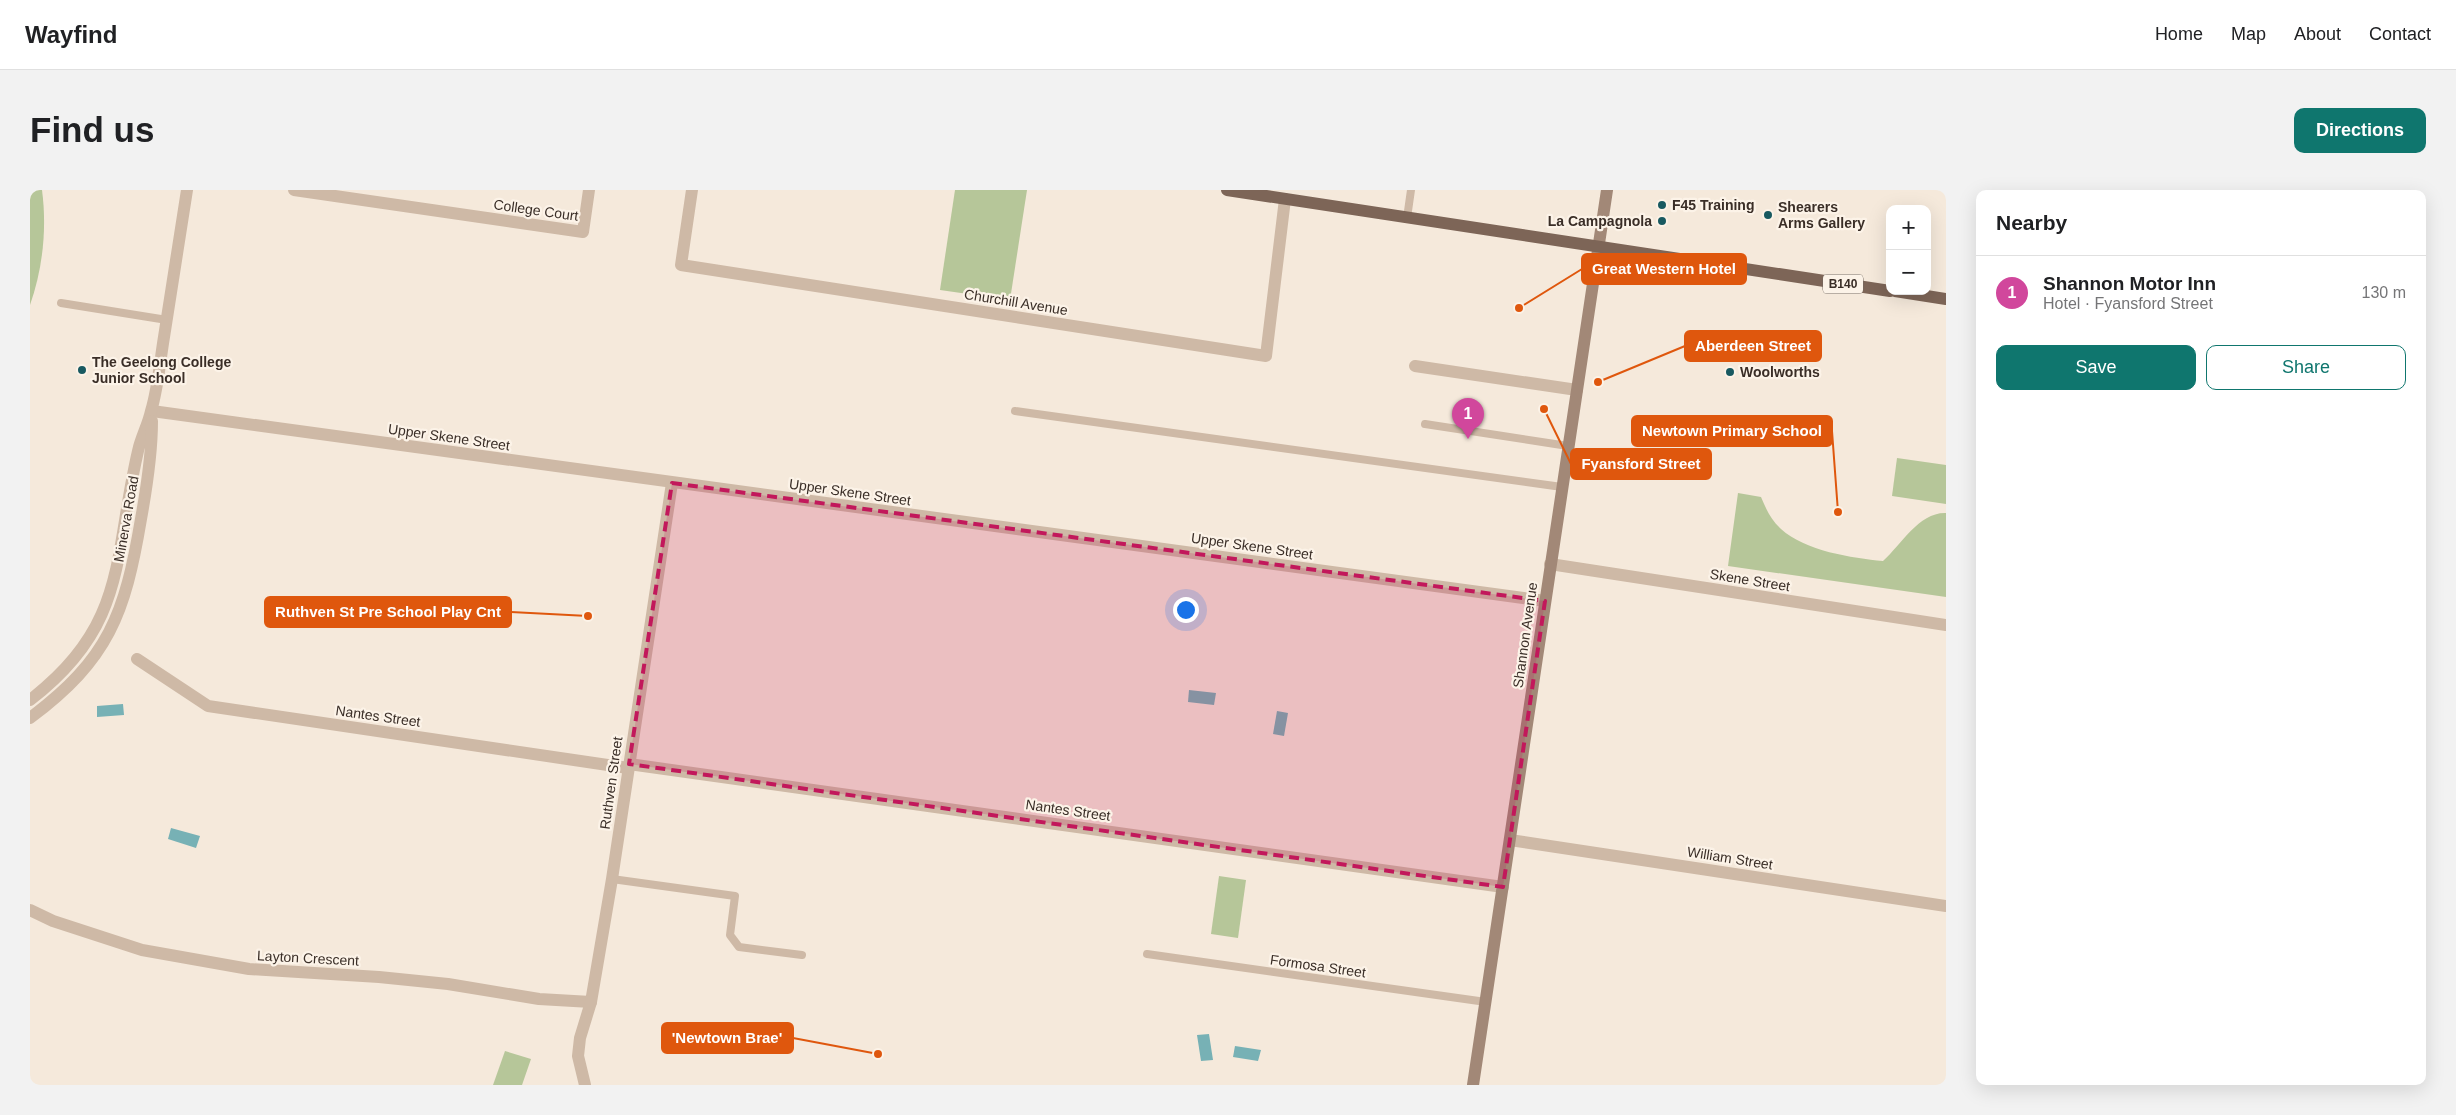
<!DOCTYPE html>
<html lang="en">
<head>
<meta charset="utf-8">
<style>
	:root { --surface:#fff; --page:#f2f2f2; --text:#202124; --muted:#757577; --line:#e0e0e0; --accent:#0f766e }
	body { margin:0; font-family:Arial,sans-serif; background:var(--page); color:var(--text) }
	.controls { position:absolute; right:15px; top:15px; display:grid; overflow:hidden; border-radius:10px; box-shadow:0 5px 20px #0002 }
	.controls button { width:45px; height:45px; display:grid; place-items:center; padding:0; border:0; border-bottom:1px solid var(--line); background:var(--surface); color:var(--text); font:25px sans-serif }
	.you { position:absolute; left:1155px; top:419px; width:18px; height:18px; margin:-12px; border:4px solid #fff; border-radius:50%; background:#1a73e8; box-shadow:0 0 0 8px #1a73e833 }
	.badge { display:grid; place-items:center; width:32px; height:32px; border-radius:50%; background:var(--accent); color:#fff; font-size:16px; font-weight:700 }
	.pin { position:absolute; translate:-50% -41px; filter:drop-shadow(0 1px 2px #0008) }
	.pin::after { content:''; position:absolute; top:26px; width:18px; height:15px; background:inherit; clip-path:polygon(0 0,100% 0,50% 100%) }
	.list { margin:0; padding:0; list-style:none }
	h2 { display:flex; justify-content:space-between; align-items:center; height:65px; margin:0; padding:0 20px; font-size:21px }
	h2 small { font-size:16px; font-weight:400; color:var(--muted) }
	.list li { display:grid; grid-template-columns:32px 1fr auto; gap:15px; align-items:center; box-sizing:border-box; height:75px; padding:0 20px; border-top:1px solid var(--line) }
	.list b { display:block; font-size:19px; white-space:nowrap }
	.list p { margin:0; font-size:16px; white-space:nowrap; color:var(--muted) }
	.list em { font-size:16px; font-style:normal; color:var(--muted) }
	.actions { display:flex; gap:10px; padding:15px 20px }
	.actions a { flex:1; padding:11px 0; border:1px solid var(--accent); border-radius:10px; text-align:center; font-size:18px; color:var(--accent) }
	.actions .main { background:var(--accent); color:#fff }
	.map { position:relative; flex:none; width:1916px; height:895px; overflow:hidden; border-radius:10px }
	header { display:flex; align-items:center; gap:30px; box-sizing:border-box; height:70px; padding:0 25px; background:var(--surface); border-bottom:1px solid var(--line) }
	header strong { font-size:24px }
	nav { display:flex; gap:28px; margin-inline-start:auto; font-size:18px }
	.intro { display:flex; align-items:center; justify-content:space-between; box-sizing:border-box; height:120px; padding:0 30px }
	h1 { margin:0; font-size:35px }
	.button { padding:12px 22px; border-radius:10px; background:var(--accent); color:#fff; font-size:18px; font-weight:700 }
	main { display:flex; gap:30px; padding:0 30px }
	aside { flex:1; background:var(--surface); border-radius:10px; box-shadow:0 5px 20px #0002 }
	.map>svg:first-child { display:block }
	.green { fill:#b6c699 }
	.water { fill:#77b1b5 }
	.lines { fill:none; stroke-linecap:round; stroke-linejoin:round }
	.service { stroke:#ceb9a6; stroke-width:8 }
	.minor { stroke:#ceb9a6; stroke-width:12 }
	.secondary { stroke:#a28877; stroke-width:12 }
	.primary { stroke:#7d6557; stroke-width:12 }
	.marked { fill:#c2185b; fill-opacity:0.2; stroke:#c2185b; stroke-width:4; stroke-dasharray:10 6; stroke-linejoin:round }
	.poi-dot { fill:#185960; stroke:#fcf3e8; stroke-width:2 }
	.labels { text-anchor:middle; stroke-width:4.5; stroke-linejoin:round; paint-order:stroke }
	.shield { fill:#fcf3e8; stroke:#746961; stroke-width:1 }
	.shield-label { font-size:12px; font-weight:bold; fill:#3a2e27 }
	.poi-label { font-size:14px; font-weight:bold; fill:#3a2e27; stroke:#fcf3e8; text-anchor:start }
	.street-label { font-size:14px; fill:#3a2e27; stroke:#fcf3e8 }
	.leader { fill:none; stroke:#df570d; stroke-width:2 }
	.callout-dot { fill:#df570d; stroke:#fcf3e8; stroke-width:2 }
	.callout { fill:#df570d; stroke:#df570d; stroke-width:2 }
	.callout-label { font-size:15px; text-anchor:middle; font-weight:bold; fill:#fff }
</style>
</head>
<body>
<header>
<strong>Wayfind</strong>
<nav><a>Home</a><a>Map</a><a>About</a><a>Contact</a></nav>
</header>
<div class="intro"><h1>Find us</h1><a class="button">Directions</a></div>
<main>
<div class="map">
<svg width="1916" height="895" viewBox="0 0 1916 895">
	<rect width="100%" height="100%" fill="#f5e9db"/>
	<!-- green -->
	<g class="green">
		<path d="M0 0H12C17 38 13 78 0 115Z"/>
		<path d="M925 0H997L980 110 910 100Z"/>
		<path d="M1867 268 1916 275V314L1862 306Z"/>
		<path d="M1708 303 1731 307C1736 319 1741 330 1751 339 1775 361 1822 368 1853 371 1872 354 1889 322 1916 323V407L1698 376Z"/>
		<path d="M1189 686 1216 690 1208 748 1181 744Z"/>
		<path d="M475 861 501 869 492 895H463Z"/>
	</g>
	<!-- water -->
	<g class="water">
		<path d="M1159 500 1186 503 1184 515 1158 512Z"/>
		<path d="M93 514 94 525 67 527V516Z"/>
		<path d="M1247 521 1258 523 1254 546 1243 544Z"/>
		<path d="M141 638 170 646 166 658 138 649Z"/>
		<path d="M1179 844 1183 870 1171 871 1167 845Z"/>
		<path d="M1205 856 1231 860 1228 871 1203 867Z"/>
	</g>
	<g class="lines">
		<!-- service -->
		<g class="service">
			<path d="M1377 28 1381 0"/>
			<path d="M31 113 137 130"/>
			<path d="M985 221 1532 297"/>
			<path d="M1395 234 1538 256"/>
			<path d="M582 689 705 706 700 745 709 757 772 765"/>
			<path d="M1117 764 1456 812"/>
		</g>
		<!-- minor -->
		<g class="minor">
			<path d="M264 0 553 42 559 0"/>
			<path d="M662 0 651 75 1236 166 1255 9"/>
			<path d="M1385 176 1547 200"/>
			<path d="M122 221 1515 411"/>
			<path d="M1520 374 1916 435"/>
			<path d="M107 469 178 516 598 578"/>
			<path d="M0 510C98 435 83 368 108 261 111 247 118 235 121 221 128 198 130 171 134 147 142 98 149 49 157 0"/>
			<path d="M0 528C79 469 95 424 111 329 117 296 122 264 122 231"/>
			<path d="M599 574 1473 697"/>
			<path d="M1480 650 1916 716"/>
			<path d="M0 720 23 731 112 760 219 779 349 787 418 794 509 809 561 812"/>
			<path d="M555 895 548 866 550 848 561 812 582 689 642 293"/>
		</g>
		<!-- secondary -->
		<path class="secondary" d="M1443 895 1577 0"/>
		<!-- primary -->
		<g class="primary">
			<path d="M1197 0 1860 101"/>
			<path d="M1865 101 1916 109"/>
		</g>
	</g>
	<!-- marked area -->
	<path class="marked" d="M642 293 1515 411 1473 697 599 574Z"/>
	<!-- markers -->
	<g class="poi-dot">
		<circle cx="1632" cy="15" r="5"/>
		<circle cx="1738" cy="25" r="5"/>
		<circle cx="1632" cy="31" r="5"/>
		<circle cx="52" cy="180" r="5"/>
		<circle cx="1700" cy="182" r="5"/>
	</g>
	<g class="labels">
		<!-- shield labels -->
		<rect class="shield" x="1793" y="84.5" width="40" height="19" rx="4"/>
		<g class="shield-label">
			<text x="1813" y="98">B140</text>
		</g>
		<!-- poi labels -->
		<g class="poi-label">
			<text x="1642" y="20">F45 Training</text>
			<text x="1748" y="22">Shearers<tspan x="1748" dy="16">Arms Gallery</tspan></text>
			<text x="1622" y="36" text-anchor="end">La Campagnola</text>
			<text x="62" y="177">The Geelong College<tspan x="62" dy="16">Junior School</tspan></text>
			<text x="1710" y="187">Woolworths</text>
		</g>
		<!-- street labels -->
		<g class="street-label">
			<text transform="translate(506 20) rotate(8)" y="5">College Court</text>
			<text transform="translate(986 112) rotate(9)" y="5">Churchill Avenue</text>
			<text transform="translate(419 247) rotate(8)" y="5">Upper Skene Street</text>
			<text transform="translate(820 302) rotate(8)" y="5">Upper Skene Street</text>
			<text transform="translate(96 329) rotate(-80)" y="5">Minerva Road</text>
			<text transform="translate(1222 356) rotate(8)" y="5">Upper Skene Street</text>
			<text transform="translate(1720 390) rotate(9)" y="5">Skene Street</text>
			<text transform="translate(1495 445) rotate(-82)" y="5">Shannon Avenue</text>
			<text transform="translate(348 526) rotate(8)" y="5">Nantes Street</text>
			<text transform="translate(581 593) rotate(-82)" y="5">Ruthven Street</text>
			<text transform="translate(1038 620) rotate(8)" y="5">Nantes Street</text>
			<text transform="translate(1700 668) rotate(9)" y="5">William Street</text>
			<text transform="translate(278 768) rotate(3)" y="5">Layton Crescent</text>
			<text transform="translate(1288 776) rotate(8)" y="5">Formosa Street</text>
		</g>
	</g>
	<!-- callouts -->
	<path class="leader" d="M1489 118L1552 79M1568 192L1655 156M1808 322L1802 241M1514 219L1541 274M558 426L481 422M848 864L763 848"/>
	<g class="callout-dot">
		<circle cx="1489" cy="118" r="5"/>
		<circle cx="1568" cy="192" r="5"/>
		<circle cx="1808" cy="322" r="5"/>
		<circle cx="1514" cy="219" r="5"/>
		<circle cx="558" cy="426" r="5"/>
		<circle cx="848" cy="864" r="5"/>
	</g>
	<g class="callout">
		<rect x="1552" y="64" width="164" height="30" rx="5"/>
		<rect x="1655" y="141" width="136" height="30" rx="5"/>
		<rect x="1602" y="226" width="200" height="30" rx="5"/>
		<rect x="1541" y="259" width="140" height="30" rx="5"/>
		<rect x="235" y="407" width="246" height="30" rx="5"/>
		<rect x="632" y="833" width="131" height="30" rx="5"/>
	</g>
	<g class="callout-label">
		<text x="1634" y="84">Great Western Hotel</text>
		<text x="1723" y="161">Aberdeen Street</text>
		<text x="1702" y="246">Newtown Primary School</text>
		<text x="1611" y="279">Fyansford Street</text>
		<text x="358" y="427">Ruthven St Pre School Play Cnt</text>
		<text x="697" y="853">'Newtown Brae'</text>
	</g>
</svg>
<div class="controls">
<button>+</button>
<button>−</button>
</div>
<div class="you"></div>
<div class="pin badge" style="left:1438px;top:249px;background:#d1479c">1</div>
</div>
<aside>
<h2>Nearby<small></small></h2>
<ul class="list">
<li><span class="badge" style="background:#d1479c">1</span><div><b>Shannon Motor Inn</b><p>Hotel · Fyansford Street</p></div><em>130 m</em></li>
</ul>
<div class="actions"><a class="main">Save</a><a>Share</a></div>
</aside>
</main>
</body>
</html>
